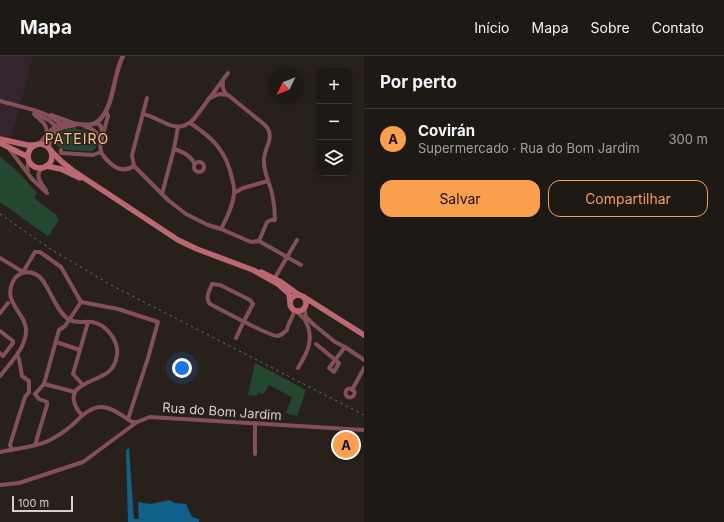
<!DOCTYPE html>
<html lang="pt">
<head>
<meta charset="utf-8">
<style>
	:root { --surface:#1d1914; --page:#25221d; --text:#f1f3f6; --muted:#a0a0a0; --line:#3b3834; --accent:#fa9f4e }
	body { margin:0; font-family:Inter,sans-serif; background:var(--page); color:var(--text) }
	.controls { position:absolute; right:12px; top:12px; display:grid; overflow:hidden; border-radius:8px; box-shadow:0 2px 10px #0003 }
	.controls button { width:36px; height:36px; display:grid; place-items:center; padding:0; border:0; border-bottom:1px solid var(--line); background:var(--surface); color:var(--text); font:20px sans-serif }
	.compass { position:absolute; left:268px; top:12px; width:36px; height:36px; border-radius:50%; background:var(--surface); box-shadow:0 2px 10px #0003; rotate:227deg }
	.scale { position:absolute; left:12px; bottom:10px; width:61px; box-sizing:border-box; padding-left:4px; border:2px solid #d4d0cc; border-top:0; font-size:11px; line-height:14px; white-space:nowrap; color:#d4d0cc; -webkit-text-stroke:3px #27211a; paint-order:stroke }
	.you { position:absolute; left:182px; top:312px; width:14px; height:14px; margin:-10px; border:3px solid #fff; border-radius:50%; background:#1a73e8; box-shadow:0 0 0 6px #1a73e833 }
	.badge { display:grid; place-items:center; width:26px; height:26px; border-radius:50%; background:var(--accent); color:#111; font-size:13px; font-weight:700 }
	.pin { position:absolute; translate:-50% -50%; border:2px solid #fff; box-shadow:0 1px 4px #0006 }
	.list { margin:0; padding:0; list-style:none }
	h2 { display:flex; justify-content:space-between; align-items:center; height:52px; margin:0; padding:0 16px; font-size:17px }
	h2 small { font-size:13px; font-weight:400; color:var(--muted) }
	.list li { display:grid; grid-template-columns:26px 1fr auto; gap:12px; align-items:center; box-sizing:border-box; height:60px; padding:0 16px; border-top:1px solid var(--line) }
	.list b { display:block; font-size:15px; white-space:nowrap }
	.list p { margin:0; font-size:13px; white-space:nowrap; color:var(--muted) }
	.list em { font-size:13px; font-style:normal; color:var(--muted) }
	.actions { display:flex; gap:8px; padding:12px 16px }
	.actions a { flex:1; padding:9px 0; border:1px solid var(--accent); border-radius:12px; text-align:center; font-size:14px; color:var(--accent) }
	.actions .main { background:var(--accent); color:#111 }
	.icon { flex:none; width:22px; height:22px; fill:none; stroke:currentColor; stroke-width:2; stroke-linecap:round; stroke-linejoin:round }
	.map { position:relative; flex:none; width:364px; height:466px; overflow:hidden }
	header { display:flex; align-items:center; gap:24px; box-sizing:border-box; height:56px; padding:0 20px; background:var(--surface); border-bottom:1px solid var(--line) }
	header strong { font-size:19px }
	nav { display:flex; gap:22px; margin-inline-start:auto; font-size:14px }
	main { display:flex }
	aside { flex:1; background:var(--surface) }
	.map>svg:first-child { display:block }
	.industrial { fill:#33242e }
	.green { fill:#24482f }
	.water { fill:#10608a }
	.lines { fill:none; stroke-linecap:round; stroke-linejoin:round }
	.minor { stroke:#845056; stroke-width:4 }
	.tertiary { stroke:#845056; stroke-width:4.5 }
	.secondary { stroke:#bc6873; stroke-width:5.5 }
	.rail { stroke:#7d7873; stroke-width:1; stroke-dasharray:2 4; stroke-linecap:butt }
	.labels { text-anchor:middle; stroke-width:3; stroke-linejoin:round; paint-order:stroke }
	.street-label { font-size:13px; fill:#d4d0cc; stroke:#27211a }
	.neighbourhood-label { font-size:14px; letter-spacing:1px; fill:#febe8a; stroke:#27211a }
</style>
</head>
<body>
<header>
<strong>Mapa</strong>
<nav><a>Início</a><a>Mapa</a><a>Sobre</a><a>Contato</a></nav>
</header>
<main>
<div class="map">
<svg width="364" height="466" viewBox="0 0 364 466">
	<rect width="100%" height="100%" fill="#27211a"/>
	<!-- industrial -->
	<path class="industrial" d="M0 0H33L20 51 9 85 0 83Z"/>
	<!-- green -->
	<g class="green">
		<path d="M75 72 92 77 96 83V92L92 95H89L67 94 55 89C49 77 65 73 75 72Z"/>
		<path d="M0 101C14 111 26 124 37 137L34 142 58 160 57 162 59 164 48 180 0 146Z"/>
		<path d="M255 307 306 334 297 360 286 357 292 341 269 329 264 338 258 337 257 340 248 339Z"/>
	</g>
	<!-- water -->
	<path class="water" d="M129 392 134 463H139L138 446 150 448 170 444 174 447 186 448 192 461 199 463V466H128L126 394Z"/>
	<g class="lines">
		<!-- minor -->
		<g class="minor">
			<path d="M223 25C222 32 223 34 227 39"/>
			<path d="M147 42 132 99 134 110 168 144 186 158 208 169 221 173 251 186 259 185 301 209"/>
			<path d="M208 43 219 38 228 39 265 69C276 81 265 89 264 103 263 115 269 126 272 137 274 146 275 155 275 164H271L267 166 259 185"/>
			<path d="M0 45C20 51 44 54 60 67L59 71"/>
			<path d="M35 57 50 65 55 70 58 69"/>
			<path d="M34 58C41 65 48 68 47 79"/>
			<path d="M143 58C163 62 175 81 194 63L228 17"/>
			<path d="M51 59 73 67"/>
			<path d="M95 67 100 69 103 77"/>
			<path d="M190 67C213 82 226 95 232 122 233 127 235 133 234 138 233 150 227 162 221 173"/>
			<path d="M84 70C90 72 96 74 99 81 101 85 100 92 101 96 103 100 106 103 109 106 117 114 125 116 134 110"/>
			<path d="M101 86 108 60 106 55"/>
			<path d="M174 93C183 96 190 99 195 108"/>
			<path d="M10 94 32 123 47 137"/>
			<path d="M61 94V97L93 99 101 96"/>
			<circle cx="199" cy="111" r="5"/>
			<path d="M43 111C34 119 40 126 46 134"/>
			<path d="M28 115 27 113 29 104"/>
			<path d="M234 137 243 132 268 125"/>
			<path d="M162 138 174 93 178 71"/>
			<path d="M0 202 23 216 35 196H40L61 211 81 246 118 253 158 266 148 302 128 363"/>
			<path d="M276 220 297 184"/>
			<path d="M304 252 306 261 313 268 335 286 345 291 364 304"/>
			<path d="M296 255C299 258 303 261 305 264 315 282 308 296 298 312"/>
			<path d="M0 257 8 247"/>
			<path d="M244 265 253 248 250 244 220 229 212 228C209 235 205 243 210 248 220 253 269 280 277 280 281 280 284 276 287 274 288 267 293 262 294 255L291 252"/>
			<path d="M0 275 13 285V287L3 300 0 297"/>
			<path d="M236 282 244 265"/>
			<path d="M56 286 80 294"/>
			<path d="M316 288 339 307 334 316 329 312 345 291"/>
			<path d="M17 299 19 303 22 320 29 325V336"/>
			<path d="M0 320C10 307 27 291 26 273 25 255 0 246 15 222 25 212 39 216 45 228 52 239 58 256 68 263 76 268 83 265 92 266 106 268 119 285 117 299 114 322 95 320 80 331 69 338 74 351 82 359"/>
			<path d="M44 328 75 336"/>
			<path d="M83 329 73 318 88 266"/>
			<circle cx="350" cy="337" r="4.5"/>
			<path d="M352 334 364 312"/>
			<path d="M35 338 44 328 59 274 65 270 81 246"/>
			<path d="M35 338 39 343 47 346V349L35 389"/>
			<path d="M12 394 10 389 17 366 25 341 29 336"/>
			<path d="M0 396C16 392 33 392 48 385 56 381 64 376 71 370 80 362 89 351 102 351 112 351 124 361 132 366H137"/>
			<path d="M255 398V367"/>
			<path d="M0 429 19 427 83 406 137 366 150 361 364 374"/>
		</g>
		<!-- tertiary -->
		<g class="tertiary">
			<path d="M39 88C46 81 51 71 62 68 75 64 92 76 102 61 115 44 113 19 123 0"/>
			<path d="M49 93C49 74 59 71 75 69"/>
		</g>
		<!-- secondary -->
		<g class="secondary">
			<path d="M0 83 27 89H35"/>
			<path d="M0 87 28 101"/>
			<circle cx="40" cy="100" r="12"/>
			<path d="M51 95 62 106 72 114 178 184 197 193 253 214 278 228 289 238 290 245"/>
			<path d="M46 110 61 113 80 122"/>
			<path d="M261 216 281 226 299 239"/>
			<circle cx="298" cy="247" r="8"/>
			<path d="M304 241 364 279"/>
		</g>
		<!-- rail -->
		<path class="rail" d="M0 158 52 194 111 229 364 359"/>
	</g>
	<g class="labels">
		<!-- street labels -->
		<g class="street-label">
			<text transform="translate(222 355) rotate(4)" y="5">Rua do Bom Jardim</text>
		</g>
		<!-- neighbourhood labels -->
		<g class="neighbourhood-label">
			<text x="77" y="88">PATEIRO</text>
		</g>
	</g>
</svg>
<div class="controls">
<button>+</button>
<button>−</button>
<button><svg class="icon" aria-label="layers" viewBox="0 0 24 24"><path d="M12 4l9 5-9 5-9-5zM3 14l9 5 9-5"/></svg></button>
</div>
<svg class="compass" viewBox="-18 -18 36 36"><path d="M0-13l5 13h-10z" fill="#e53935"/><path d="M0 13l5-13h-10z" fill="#a0a0a0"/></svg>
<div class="scale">100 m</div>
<div class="you"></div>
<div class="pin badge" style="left:346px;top:389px">A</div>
</div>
<aside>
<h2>Por perto<small></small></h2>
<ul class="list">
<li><span class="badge">A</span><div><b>Covirán</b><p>Supermercado · Rua do Bom Jardim</p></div><em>300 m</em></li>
</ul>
<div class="actions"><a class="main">Salvar</a><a>Compartilhar</a></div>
</aside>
</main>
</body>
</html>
